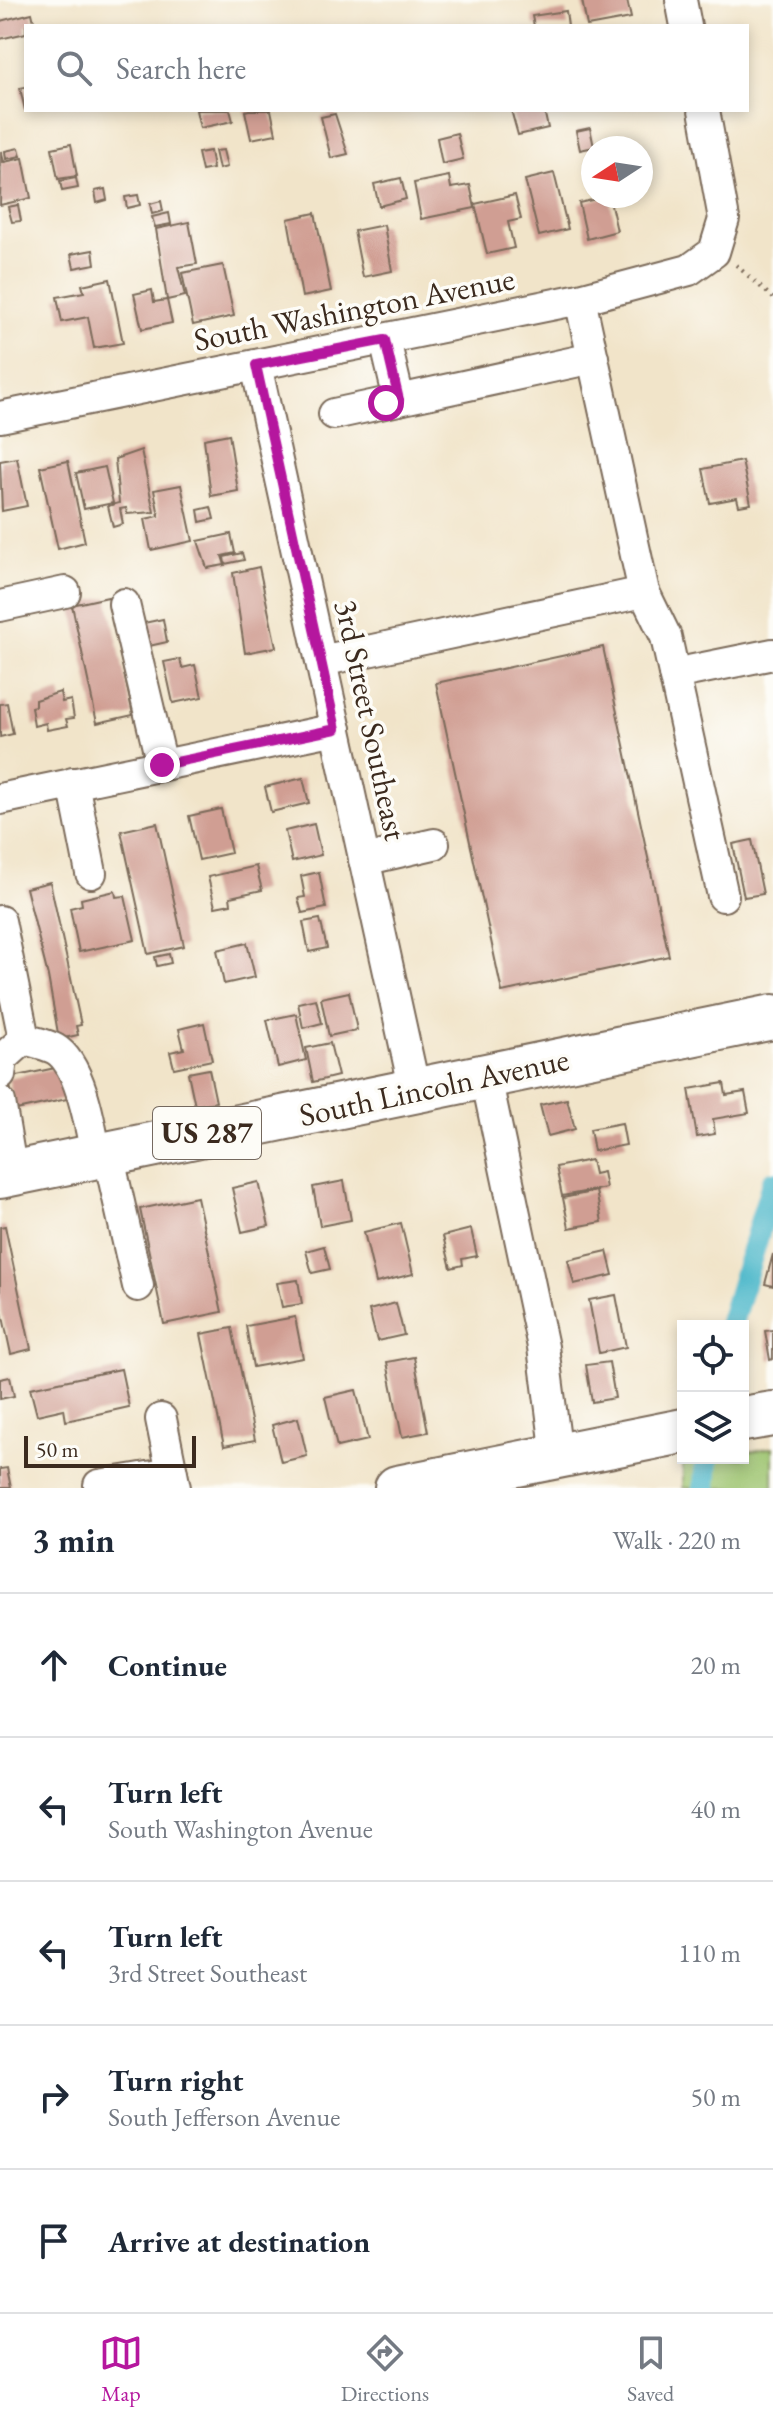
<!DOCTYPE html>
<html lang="en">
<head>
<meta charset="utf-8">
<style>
	:root { --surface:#fff; --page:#f6f6f7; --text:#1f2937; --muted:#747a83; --line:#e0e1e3; --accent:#b5179e }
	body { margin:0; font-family:"EB Garamond",serif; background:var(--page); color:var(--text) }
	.controls { position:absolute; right:24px; bottom:24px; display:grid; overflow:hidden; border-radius:0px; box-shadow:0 4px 12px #0003 }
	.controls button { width:72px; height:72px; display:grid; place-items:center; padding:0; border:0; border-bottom:2px solid var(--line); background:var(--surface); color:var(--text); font:40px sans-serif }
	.compass { position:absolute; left:581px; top:136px; width:72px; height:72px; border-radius:50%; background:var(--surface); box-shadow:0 4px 12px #0003; rotate:258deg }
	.scale { position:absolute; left:24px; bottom:20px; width:172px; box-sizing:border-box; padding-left:8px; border:4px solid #3b2a1e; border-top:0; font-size:22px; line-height:28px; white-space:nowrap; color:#3b2a1e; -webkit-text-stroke:6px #fdfcf7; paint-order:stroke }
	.stop { position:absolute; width:24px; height:24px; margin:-18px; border:6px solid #b5179e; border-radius:50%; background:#fff }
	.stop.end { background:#b5179e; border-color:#fff; box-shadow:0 2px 8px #0008 }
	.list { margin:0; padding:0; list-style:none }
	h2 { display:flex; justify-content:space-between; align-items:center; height:104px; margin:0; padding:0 32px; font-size:34px }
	h2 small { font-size:26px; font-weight:400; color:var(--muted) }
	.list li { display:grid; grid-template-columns:52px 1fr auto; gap:24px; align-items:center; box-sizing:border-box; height:144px; padding:0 32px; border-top:2px solid var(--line) }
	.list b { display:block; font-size:30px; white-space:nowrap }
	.list p { margin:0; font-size:26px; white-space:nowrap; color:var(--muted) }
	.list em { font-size:26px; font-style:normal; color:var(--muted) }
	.icon { flex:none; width:44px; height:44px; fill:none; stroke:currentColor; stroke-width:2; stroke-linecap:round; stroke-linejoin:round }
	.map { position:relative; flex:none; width:773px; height:1488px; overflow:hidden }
	.search { position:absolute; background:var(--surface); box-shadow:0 4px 12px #0003; left:24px; right:24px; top:24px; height:88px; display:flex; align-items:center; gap:20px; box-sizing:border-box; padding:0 28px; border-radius:0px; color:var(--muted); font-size:30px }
	.sheet { height:824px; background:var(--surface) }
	nav { display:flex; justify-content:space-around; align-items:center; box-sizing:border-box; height:112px; border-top:2px solid var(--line); background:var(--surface); font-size:22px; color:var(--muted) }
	nav a { display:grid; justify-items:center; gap:4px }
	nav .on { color:var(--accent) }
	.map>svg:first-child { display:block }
	.green { fill:#9dc470; stroke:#6c7747; stroke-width:2 }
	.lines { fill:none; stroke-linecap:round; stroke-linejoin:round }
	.canal { stroke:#4eb8ca; stroke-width:24 }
	.building { fill:#d09e93 }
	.minor-casing { stroke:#7b6b5a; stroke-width:34 }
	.highway-casing { stroke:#7b6b5a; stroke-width:48 }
	.path { stroke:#7b6b5a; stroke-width:4; stroke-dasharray:2 6; stroke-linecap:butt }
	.minor { stroke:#fff; stroke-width:30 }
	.highway { stroke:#fff; stroke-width:44 }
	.route { stroke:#b5179e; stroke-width:10 }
	.labels { text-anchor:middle; stroke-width:7; stroke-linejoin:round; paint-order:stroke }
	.shield { fill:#fdfcf7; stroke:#75695f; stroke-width:2 }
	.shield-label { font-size:30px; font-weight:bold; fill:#3b2a1e }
	.street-label { font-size:32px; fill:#3b2a1e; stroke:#fdfcf7 }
</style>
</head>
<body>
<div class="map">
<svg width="773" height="1488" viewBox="0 0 773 1488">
	<rect width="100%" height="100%" fill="#fdfcf7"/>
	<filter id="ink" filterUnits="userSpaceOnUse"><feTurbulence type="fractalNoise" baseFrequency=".0125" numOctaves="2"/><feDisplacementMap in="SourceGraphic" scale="16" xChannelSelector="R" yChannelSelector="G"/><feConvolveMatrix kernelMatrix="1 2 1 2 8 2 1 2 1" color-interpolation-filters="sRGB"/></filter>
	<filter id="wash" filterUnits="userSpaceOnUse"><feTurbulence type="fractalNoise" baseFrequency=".006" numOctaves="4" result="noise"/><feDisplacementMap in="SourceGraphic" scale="32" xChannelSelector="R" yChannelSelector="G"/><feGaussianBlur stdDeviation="1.8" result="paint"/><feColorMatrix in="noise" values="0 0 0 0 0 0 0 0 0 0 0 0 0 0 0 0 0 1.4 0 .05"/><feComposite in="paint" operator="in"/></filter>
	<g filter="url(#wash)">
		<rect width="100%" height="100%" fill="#f1e4c9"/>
		<!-- green -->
		<path class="green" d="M773 1447V1488H683V1464L716 1458H743V1453Z"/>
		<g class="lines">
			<!-- canal -->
			<g class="canal">
				<path d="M730 1326 773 1183"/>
				<path d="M705 1488 707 1458"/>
			</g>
		</g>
		<g id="blocks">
			<!-- building -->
			<g class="building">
				<path d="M582 0H627L631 18 587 26Z"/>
				<path d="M566 11 568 26H534L532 16Z"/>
				<path d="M32 13 35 26H26V33L0 39V21Z"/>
				<path d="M26 87V110H25L20 88Z"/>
				<path d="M196 110H230L233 121 200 128Z"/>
				<path d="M249 110H271L276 134 251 139 245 111Z"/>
				<path d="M511 110H544L548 128 518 135Z"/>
				<path d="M335 114 348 154 331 158 321 117Z"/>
				<path d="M590 128 594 147 580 150 576 131Z"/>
				<path d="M457 133 463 159 442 164 437 138Z"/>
				<path d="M71 144 77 176 58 179 52 148Z"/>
				<path d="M19 148 21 156 6 159 5 151Z"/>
				<path d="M223 150 227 167 219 169 215 151Z"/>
				<path d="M1 151 4 162 23 158 31 198 0 205Z"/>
				<path d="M210 151 213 169 202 171 198 153Z"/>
				<path d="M554 173 568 229 539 236 525 180Z"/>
				<path d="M449 176 451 188 470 185 475 208 421 219 414 183Z"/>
				<path d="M76 178 78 188 62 191 60 181Z"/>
				<path d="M401 178 406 199 379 206 374 184Z"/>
				<path d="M105 189 107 200 97 203 95 191Z"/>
				<path d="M138 195 140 205 127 208 125 197Z"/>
				<path d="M515 195 521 219 508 222 514 248 487 254 475 204Z"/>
				<path d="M609 196 617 231 587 239 579 203Z"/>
				<path d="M161 201 163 211 152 214 150 204Z"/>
				<path d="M18 205 21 221 12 222 8 207Z"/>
				<path d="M169 213 171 224 155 227 152 217Z"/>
				<path d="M315 213 331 291 302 297 288 219Z"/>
				<path d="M189 222 197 264 178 267 185 296 167 300 156 229Z"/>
				<path d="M384 225 392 271 363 277 354 231Z"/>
				<path d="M93 250 95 264 74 268 71 254Z"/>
				<path d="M223 265 234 316 193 325 182 273Z"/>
				<path d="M110 279 123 343 94 348 88 317 62 322 57 297 84 292 82 285Z"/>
				<path d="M152 290 154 302 167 300 172 323 142 329 134 294Z"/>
				<path d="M229 434 238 491 211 496 204 439Z"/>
				<path d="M141 450 154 512 127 514 126 508 120 509 123 524 113 527 108 506 119 503 115 459Z"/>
				<path d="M17 458 27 506 2 511 0 461Z"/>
				<path d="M68 461 85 542 58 549 40 467Z"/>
				<path d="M742 461 751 504 739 506 737 498 710 503 703 469Z"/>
				<path d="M105 467 113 503 84 509 76 473Z"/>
				<path d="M181 485 193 541 151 550 145 519 159 516 154 490Z"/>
				<path d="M211 507 214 519 200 522 198 510Z"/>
				<path d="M231 534 235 553 222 556 225 565 207 568 198 541Z"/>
				<path d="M242 553 244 560 225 564 224 557Z"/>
				<path d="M259 567 276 647 245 653 233 573Z"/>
				<path d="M108 597 133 715 97 723 72 605Z"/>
				<path d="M163 619 167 642 149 646 144 623Z"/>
				<path d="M603 647 669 956 502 992 436 683Z"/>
				<path d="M180 659 182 668 195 665 202 697 173 703 164 662Z"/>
				<path d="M60 692 62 702 71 700 74 718 66 719 68 726 47 730 46 723 34 726 31 707 35 706V700Z"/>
				<path d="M7 703 13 734 0 737V704Z"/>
				<path d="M303 778 309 803 271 812 265 787Z"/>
				<path d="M221 809 231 853 199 860 189 816Z"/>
				<path d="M157 823 184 946 148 954 121 831Z"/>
				<path d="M314 824 321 855 292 862 285 831Z"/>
				<path d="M752 840 763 894 744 897 733 844Z"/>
				<path d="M256 866 262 890 230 897 231 904 215 907 208 877Z"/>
				<path d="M319 872 326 908 302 913 298 898 305 897 301 876Z"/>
				<path d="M50 882 81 1025 76 1026 78 1035 59 1039 48 976 26 888Z"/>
				<path d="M115 891 116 897 125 896 135 940 79 952 70 908 82 905 81 899Z"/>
				<path d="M320 919 327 948 309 952 303 922Z"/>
				<path d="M247 943 255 977 224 984 217 950Z"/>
				<path d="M169 954 171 963 157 966 155 957Z"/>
				<path d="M349 992 357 1030 329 1036 321 998Z"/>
				<path d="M316 999 322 1023 303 1028 298 1003Z"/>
				<path d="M296 1014 306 1060 278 1067 267 1020Z"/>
				<path d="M204 1023 212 1060 174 1068 170 1052 184 1049 179 1029Z"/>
				<path d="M330 1043 338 1076 313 1082 306 1048Z"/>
				<path d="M60 1067 67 1099 16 1110 8 1078Z"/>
				<path d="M209 1069 216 1102 195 1106 188 1073Z"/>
				<path d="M724 1083 726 1095 745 1092 749 1113 713 1119 715 1134 697 1137 689 1089Z"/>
				<path d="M567 1099 575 1129 548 1136 540 1105Z"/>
				<path d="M622 1123 626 1145 594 1151 590 1129Z"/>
				<path d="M591 1160 594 1174 603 1172 606 1188 562 1196 556 1167Z"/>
				<path d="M344 1181 351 1220 320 1226 313 1187Z"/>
				<path d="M259 1182 269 1226 242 1232 232 1188Z"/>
				<path d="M596 1191 602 1222 569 1228 563 1198Z"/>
				<path d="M197 1197 222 1312 164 1324 140 1209Z"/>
				<path d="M401 1223 413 1274 376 1283 364 1232Z"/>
				<path d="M5 1226 31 1349 11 1354 0 1303V1227Z"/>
				<path d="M471 1229 477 1256 462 1259 463 1265 451 1268 443 1236Z"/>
				<path d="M324 1246 330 1269 312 1273 306 1251Z"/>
				<path d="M607 1251 613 1275 574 1284 568 1260Z"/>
				<path d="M773 1254V1286L765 1284Z"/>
				<path d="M298 1280 302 1304 282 1307 277 1283Z"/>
				<path d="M616 1295 626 1347 599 1353 589 1300Z"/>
				<path d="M396 1303 404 1335 377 1341 369 1310Z"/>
				<path d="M295 1317 303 1358 253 1367 246 1326Z"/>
				<path d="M232 1328 255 1440 224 1446 201 1334Z"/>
				<path d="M773 1330V1359L770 1360 765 1331Z"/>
				<path d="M414 1357 428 1432 402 1437 387 1362Z"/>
				<path d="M609 1362 615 1398 592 1402 586 1365Z"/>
				<path d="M121 1369 129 1407 66 1421 64 1409 37 1415 30 1388Z"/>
				<path d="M10 1377 14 1396 0 1399V1379Z"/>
				<path d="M356 1390 368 1440 337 1447 325 1397Z"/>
				<path d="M298 1418 307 1456 281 1462 272 1425Z"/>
				<path d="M7 1468 11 1488H0V1469Z"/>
			</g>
		</g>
	</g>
	<g filter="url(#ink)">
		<use href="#blocks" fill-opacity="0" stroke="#7b6b5a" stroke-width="2"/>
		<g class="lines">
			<defs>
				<g id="minor">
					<path d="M681 0 686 26"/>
					<path d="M385 340 399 400"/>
					<path d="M256 365 415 1091"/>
					<path d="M334 414 593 358"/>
					<path d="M0 417 580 299 689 270 714 252 724 219 704 110"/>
					<path d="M644 592 666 637 723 896"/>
					<path d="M124 604 162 765"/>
					<path d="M0 606 65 592"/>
					<path d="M321 661 644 592 580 299"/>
					<path d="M674 674 773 654"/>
					<path d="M73 783 91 873"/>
					<path d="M0 799 336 729"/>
					<path d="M364 860 434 844"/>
					<path d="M0 921 24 1039"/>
					<path d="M24 1039C34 1042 46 1044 55 1049 81 1064 91 1129 96 1156"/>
					<path d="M0 1075 2 1059 24 1039"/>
					<path d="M486 1077 543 1347 557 1456"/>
					<path d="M0 1102 12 1173"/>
					<path d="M108 1154 138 1286"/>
					<path d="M161 1419 175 1488"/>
					<path d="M99 1485 172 1473"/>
				</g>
				<g id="highway">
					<path d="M0 1176 773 1017"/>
					<path d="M743 1419 773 1414"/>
					<path d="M397 1488 683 1431"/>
				</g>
			</defs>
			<!-- minor casing -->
			<use href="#minor" class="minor-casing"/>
			<!-- highway casing -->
			<use href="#highway" class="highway-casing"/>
			<!-- path -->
			<path class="path" d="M736 265 773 298"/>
			<!-- minor -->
			<use href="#minor" class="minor"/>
			<!-- highway -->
			<use href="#highway" class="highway"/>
		</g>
	</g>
	<g class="lines" filter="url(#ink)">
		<!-- route -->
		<path class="route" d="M162 765 336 729 256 365 385 340 399 400 386 403"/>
	</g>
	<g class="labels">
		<!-- shield labels -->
		<rect class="shield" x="153" y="1107" width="108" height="52" rx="6"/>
		<g class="shield-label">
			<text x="207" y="1143">US 287</text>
		</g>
		<!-- street labels -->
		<g class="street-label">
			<text transform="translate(354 309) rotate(-11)" y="11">South Washington Avenue</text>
			<text transform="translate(371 720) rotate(78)" y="11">3rd Street Southeast</text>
			<text transform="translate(434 1087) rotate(-12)" y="11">South Lincoln Avenue</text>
		</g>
	</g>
</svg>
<div class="controls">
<button><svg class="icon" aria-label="locate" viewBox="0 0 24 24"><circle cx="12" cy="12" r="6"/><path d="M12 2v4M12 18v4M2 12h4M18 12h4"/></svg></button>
<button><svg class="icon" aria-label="layers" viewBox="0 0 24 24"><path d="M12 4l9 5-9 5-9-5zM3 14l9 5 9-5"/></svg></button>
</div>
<svg class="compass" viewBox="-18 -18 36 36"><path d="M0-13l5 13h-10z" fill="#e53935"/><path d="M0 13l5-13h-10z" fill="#747a83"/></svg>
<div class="scale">50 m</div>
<div class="stop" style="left:386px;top:403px"></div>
<div class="stop end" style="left:162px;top:765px"></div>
<div class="search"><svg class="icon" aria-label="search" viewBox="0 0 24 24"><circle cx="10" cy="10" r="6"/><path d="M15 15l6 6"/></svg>Search here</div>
</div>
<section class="sheet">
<h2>3 min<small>Walk · 220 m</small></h2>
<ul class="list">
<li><svg class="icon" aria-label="ahead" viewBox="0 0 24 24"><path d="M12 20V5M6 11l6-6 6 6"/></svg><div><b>Continue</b></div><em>20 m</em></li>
<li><svg class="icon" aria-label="left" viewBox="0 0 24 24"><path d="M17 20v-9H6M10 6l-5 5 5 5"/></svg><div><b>Turn left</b><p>South Washington Avenue</p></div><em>40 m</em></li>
<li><svg class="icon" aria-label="left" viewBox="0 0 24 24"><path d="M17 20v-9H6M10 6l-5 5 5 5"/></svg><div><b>Turn left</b><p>3rd Street Southeast</p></div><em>110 m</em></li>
<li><svg class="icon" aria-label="right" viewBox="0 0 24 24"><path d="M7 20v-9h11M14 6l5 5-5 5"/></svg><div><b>Turn right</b><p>South Jefferson Avenue</p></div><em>50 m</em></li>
<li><svg class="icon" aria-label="arrive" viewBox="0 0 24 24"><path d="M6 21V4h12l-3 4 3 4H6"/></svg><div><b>Arrive at destination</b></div></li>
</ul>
</section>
<nav>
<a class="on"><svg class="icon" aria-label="map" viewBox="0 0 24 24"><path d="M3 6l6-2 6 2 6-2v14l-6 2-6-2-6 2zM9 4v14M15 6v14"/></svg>Map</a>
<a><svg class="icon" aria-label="directions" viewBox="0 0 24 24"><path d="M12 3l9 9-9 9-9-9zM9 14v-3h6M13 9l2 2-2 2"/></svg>Directions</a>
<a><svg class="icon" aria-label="saved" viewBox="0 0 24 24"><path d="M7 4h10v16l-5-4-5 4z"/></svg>Saved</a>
</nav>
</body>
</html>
